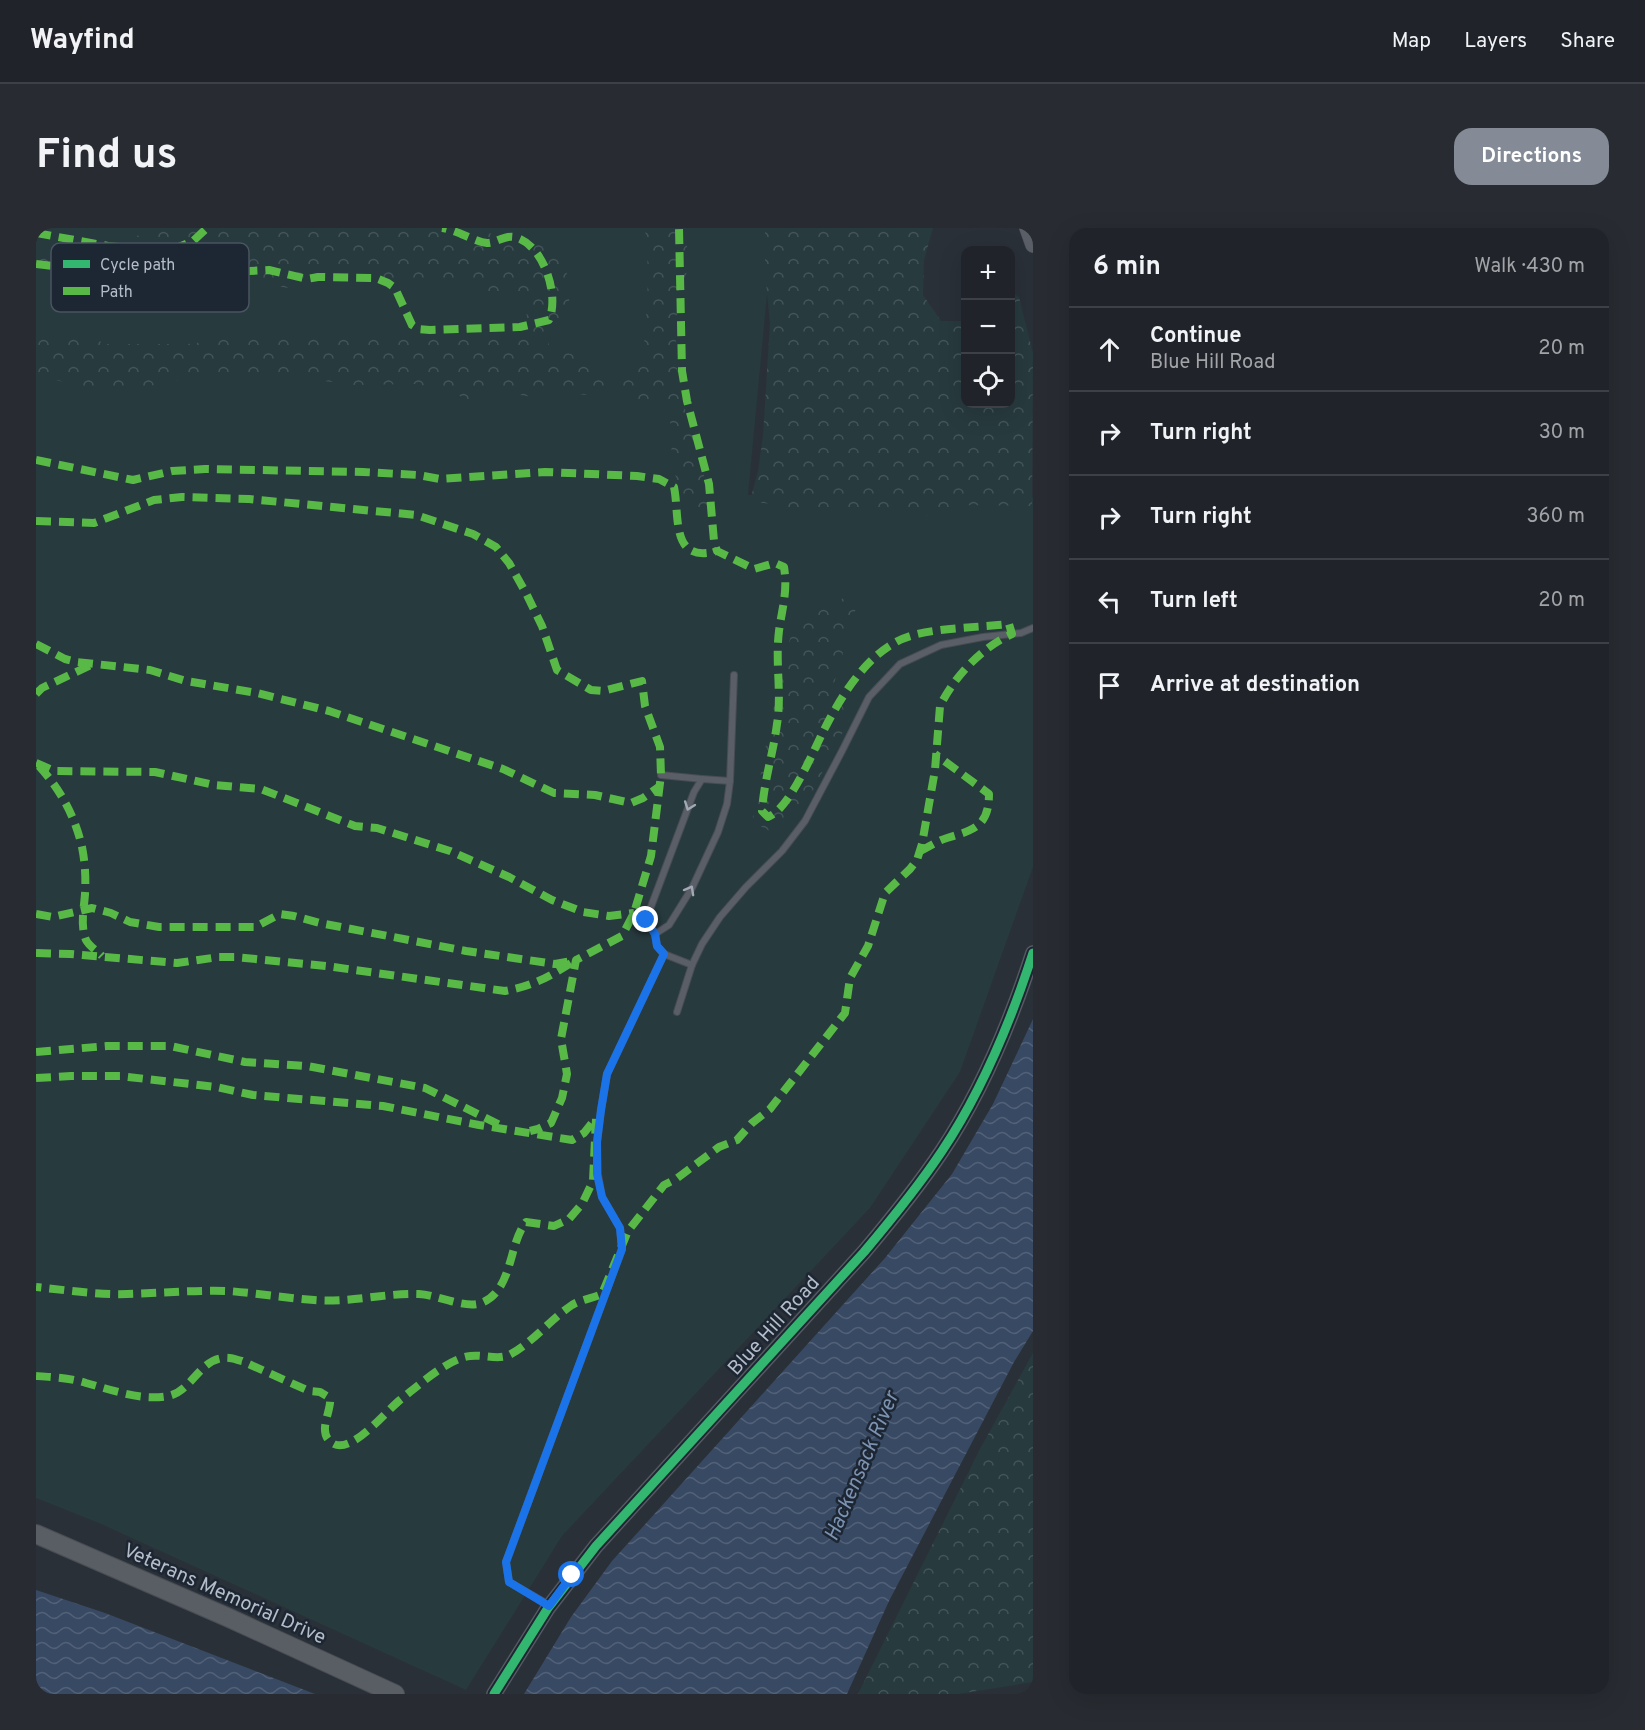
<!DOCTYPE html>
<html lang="en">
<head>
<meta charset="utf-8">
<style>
	:root { --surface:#20242a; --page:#282c32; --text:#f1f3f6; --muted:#a2a4a8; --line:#3d4147; --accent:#848b96 }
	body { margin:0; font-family:Overpass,sans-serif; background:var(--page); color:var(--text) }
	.controls { position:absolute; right:18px; top:18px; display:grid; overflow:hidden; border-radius:12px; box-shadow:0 6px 24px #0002 }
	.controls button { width:54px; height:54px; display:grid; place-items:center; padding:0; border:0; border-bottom:2px solid var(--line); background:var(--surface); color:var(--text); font:30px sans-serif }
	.stop { position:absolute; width:18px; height:18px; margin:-14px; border:4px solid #1a73e8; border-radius:50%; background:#fff }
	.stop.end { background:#1a73e8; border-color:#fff; box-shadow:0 2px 6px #0008 }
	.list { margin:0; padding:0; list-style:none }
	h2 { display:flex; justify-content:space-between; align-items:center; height:78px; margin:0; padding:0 24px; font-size:26px }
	h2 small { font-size:20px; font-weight:400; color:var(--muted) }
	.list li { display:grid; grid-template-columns:39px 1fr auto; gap:18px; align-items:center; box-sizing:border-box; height:84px; padding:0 24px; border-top:2px solid var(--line) }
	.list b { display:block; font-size:22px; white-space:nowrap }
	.list p { margin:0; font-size:20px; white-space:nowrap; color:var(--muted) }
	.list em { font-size:20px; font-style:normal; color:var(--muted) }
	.icon { flex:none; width:33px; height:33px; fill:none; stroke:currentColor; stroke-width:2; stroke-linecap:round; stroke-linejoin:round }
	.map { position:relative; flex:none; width:997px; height:1466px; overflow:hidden; border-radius:18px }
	header { display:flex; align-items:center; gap:36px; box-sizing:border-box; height:84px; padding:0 30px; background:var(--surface); border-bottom:2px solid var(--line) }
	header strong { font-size:28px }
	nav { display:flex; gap:33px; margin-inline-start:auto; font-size:21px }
	.intro { display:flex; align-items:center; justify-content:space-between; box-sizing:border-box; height:144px; padding:0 36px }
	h1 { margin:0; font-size:42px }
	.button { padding:15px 27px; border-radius:18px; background:var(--accent); color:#fff; font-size:21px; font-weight:700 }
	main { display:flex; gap:36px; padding:0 36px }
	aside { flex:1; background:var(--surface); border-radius:18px; box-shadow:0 6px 24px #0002 }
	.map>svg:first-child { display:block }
	.green { fill:#273a3e }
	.forest { fill:url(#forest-crowns) }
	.water { fill:url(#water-waves) }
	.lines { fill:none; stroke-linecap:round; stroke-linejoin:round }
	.service-casing { stroke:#484c53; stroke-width:8 }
	.tertiary-casing { stroke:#484c53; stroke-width:16 }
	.secondary-casing { stroke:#484c53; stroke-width:20 }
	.service { stroke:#5a5e66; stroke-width:6 }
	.tertiary { stroke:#5a5e66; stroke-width:15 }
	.secondary { stroke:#595d64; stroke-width:18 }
	.quiet { stroke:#58b947; stroke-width:8; stroke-dasharray:15 8; stroke-linecap:butt }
	.cycleway-casing { stroke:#1d2633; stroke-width:13 }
	.cycleway { stroke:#33b770; stroke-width:9 }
	.oneway { stroke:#a2a9b5 }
	.route { stroke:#1a73e8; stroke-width:8 }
	.labels { text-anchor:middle; stroke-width:5; stroke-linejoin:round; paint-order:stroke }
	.street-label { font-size:20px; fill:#b4bcc9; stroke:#1d2633 }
	.water-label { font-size:21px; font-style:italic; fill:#7c92b1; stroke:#1d2633 }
	.key { fill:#1d2633; stroke:#4a5360; stroke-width:1.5 }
	.key-label { font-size:16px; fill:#b4bcc9 }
</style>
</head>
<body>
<header>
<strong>Wayfind</strong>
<nav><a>Map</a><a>Layers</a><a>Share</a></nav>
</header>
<div class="intro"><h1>Find us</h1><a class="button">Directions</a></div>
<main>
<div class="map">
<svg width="997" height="1466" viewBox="0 0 997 1466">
	<defs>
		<pattern id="forest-crowns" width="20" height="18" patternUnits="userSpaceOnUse" patternTransform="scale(1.5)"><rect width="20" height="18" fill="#273a3e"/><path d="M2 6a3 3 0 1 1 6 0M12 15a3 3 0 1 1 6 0" fill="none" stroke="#445559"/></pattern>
		<pattern id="water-waves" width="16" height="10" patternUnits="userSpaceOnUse" patternTransform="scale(1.5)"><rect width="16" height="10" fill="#384963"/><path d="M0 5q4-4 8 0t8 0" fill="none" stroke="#526178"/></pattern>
	</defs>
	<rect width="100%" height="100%" fill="#2a3038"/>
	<!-- green -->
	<path class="green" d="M0 0H736V14L712 267 997 270V639L924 844 834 980 526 1308 430 1462 65 1296 0 1270Z"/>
	<!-- forest -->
	<g class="forest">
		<path d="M139 0H412L430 13 446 0H453L458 18 505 6 529 25 535 93 512 111 514 123C544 127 548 125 569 148 583 149 601 139 607 125 609 119 608 109 609 102 612 68 613 34 609 0H644L651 18 650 60 639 92 641 140 652 196 666 236 671 265 672 293 649 282 634 228 638 208 631 183 622 175 603 171 587 165 558 164 552 167 514 164 496 169 449 161 434 172 403 160 379 156 319 157 219 144 186 153 152 150 81 165 0 148 1 102 12 108 38 102 70 116H152L224 107 291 111 489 105 491 83 486 63 454 66 434 49 414 55 381 59 328 44H285L252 60 196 51 165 42 146 54 120 51 94 39 0 41V9L68 20 95 9Z"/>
		<path d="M729 0H897L888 32 887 67 905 93H925L929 87 930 176H975V64L983 69 997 125 996 278 923 277 886 289 872 284 835 281 772 282 714 273 722 243 727 208 734 95 729 45Z"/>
		<path d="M816 366 820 380 797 459 813 492 765 586 736 604 716 594 734 494 758 394Z"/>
		<path d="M997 1125V1454L922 1466H822L944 1221Z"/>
	</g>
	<!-- water -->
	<g class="water">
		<path d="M997 791V1103L978 1134 853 1373 811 1466H488L535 1389 576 1333 849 1030 916 946 957 876Z"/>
		<path d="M0 1362 69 1385 279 1466H0Z"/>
	</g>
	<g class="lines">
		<defs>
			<g id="service">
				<path d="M625 547 666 551"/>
				<path d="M619 706 633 697 656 660 682 604 691 576 694 553 698 447"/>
				<path d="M628 726 621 718 619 706 610 692 658 564 666 551 694 553"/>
				<path d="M641 784 656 737 666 716 684 689 710 659 746 623 769 593 806 523 833 469 864 436 905 417 947 409 985 405 997 400"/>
				<path d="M513 1377 473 1354 470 1334 586 1021 584 1000 566 969 562 947 561 914 565 882 571 846 628 726 656 737"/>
			</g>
			<g id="tertiary">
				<path d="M991 0 997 17"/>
				<path d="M458 1466 512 1380 560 1318 828 1024C855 992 882 959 906 923 946 863 975 793 997 725"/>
			</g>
			<path id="secondary" d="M0 1306 191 1389 359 1466"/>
		</defs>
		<!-- service casing -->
		<use href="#service" class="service-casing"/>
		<!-- tertiary casing -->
		<use href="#tertiary" class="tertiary-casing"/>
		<!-- secondary casing -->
		<use href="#secondary" class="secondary-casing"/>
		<!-- service -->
		<use href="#service" class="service"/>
		<!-- tertiary -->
		<use href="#tertiary" class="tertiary"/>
		<!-- secondary -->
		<use href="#secondary" class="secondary"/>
		<!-- quiet -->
		<g class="quiet">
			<path d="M0 5 72 18 114 22 138 21 157 13 171 0"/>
			<path d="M0 36 41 41 132 47 233 42 271 51 282 49 340 50 352 55 359 60 376 97 382 101 394 102 484 99 513 92C524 67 507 15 478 9 469 7 460 15 451 15 439 14 421 2 406 0"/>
			<path d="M0 232 97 252 136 243 169 241 327 244 382 247 404 251 509 244 601 248 623 251 638 259C644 288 634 336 681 323"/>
			<path d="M0 293 58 295 118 272 146 269 213 271 380 287 437 306 460 319 473 335 490 365 506 398 521 442 555 462 567 463 606 453 609 478 624 519 625 547 615 628 598 685 586 708 540 732 525 811 531 846 526 870 515 895 502 901 494 903"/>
			<path d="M0 416 29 431 41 434 114 442 150 453 221 465 293 483 467 541 518 565 559 567 595 575 607 570 624 558"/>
			<path d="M0 466 6 460 55 437"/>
			<path d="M0 535 19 543 119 544 178 557 225 561 319 598 341 600 414 623 473 649 516 672 547 684 573 688 598 685"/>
			<path d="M3 538C24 561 39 588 46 619 49 634 50 650 49 666 48 681 44 697 50 712 53 718 61 723 66 728"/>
			<path d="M884 623C893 619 901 613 911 610 937 602 953 599 953 566L899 526"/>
			<path d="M0 686 17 689 56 680 75 685 94 694 123 699H219L244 686 258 688 284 695 430 723 519 736 540 732"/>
			<path d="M0 725 34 726 141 735 183 729H199L290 738 469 763C496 758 511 750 535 735"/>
			<path d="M0 824 71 818H134L209 834 271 838 389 860 464 897"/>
			<path d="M0 850 35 848H84L180 859 217 867 347 878 443 897 536 912 548 905 560 890 557 953 546 976 533 991 518 998 490 994C472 1017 477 1063 445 1075 429 1081 402 1067 383 1066 348 1065 312 1075 278 1072 249 1070 220 1065 192 1063 158 1062 125 1065 91 1066 61 1067 30 1062 0 1059"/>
			<path d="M0 1148C16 1149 35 1150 50 1155 76 1162 105 1173 132 1168 155 1164 164 1131 188 1130 194 1129 201 1132 206 1133L273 1163 284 1164 294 1170C296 1184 279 1206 298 1216 317 1225 350 1183 364 1172 382 1158 411 1131 434 1128 447 1126 463 1133 475 1126 498 1113 514 1092 536 1077 544 1072 557 1070 566 1066L592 1003 628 957 640 951 683 919 701 912 716 895 734 881 809 785 814 750 832 718 849 665 874 641 881 632 886 616 899 542 904 478C918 449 946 419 976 406L973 396C942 400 886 399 860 414 828 431 804 470 788 502 777 523 754 581 732 589L726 583C728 553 737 526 741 496 746 466 739 434 743 403 746 380 752 364 748 339L739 335 718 341 681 323 678 313 673 256 651 173 646 143 643 0"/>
		</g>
		<defs>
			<path id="cycleway" d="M458 1466 512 1380 560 1318 828 1024C855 992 882 959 906 923 946 863 975 793 997 725"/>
		</defs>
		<!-- cycleway casing -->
		<use href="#cycleway" class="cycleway-casing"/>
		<!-- cycleway -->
		<use href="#cycleway" class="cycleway"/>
	</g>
	<!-- one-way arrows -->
	<defs><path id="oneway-chevron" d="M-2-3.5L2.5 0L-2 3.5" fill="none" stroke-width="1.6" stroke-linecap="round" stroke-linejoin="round" transform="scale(1.5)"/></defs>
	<g class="oneway">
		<use href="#oneway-chevron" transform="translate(653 578) rotate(110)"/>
		<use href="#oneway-chevron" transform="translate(654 662) rotate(-61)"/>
	</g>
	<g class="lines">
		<!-- route -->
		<path class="route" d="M536 1347 513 1378 473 1354 470 1334 586 1021 584 1000 566 969 561 946V914L565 882 571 846 628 726 621 718 619 706 610 692"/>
	</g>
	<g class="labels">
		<!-- street labels -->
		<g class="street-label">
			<text transform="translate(737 1097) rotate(-48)" y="7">Blue Hill Road</text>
			<text transform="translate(189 1365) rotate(24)" y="7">Veterans Memorial Drive</text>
		</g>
		<!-- water labels -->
		<g class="water-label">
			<text transform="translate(825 1238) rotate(-67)" y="7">Hackensack River</text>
		</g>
	</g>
	<!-- legend -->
	<rect x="15" y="15" width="198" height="69" rx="9" class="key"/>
	<rect x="27" y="32" width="27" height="8" fill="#33b770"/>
	<rect x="27" y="59" width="27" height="8" fill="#58b947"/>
	<g class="key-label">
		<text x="64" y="42">Cycle path</text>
		<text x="64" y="69">Path</text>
	</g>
</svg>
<div class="controls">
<button>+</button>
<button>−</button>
<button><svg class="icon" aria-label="locate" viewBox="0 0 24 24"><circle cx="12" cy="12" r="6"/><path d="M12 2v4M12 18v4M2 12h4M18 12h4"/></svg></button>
</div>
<div class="stop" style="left:536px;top:1347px"></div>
<div class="stop end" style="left:610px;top:692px"></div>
</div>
<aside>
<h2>6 min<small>Walk · 430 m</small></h2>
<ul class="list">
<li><svg class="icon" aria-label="ahead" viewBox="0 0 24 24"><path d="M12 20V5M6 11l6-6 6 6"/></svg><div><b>Continue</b><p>Blue Hill Road</p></div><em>20 m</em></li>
<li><svg class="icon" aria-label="right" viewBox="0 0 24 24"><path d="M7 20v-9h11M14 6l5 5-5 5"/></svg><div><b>Turn right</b></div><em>30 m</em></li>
<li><svg class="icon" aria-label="right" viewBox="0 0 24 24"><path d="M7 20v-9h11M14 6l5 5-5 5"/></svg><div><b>Turn right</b></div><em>360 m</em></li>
<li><svg class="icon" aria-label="left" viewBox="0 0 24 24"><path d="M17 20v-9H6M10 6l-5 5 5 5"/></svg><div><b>Turn left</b></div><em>20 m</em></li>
<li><svg class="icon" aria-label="arrive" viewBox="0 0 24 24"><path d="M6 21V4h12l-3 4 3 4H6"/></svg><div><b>Arrive at destination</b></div></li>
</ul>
</aside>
</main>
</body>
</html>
